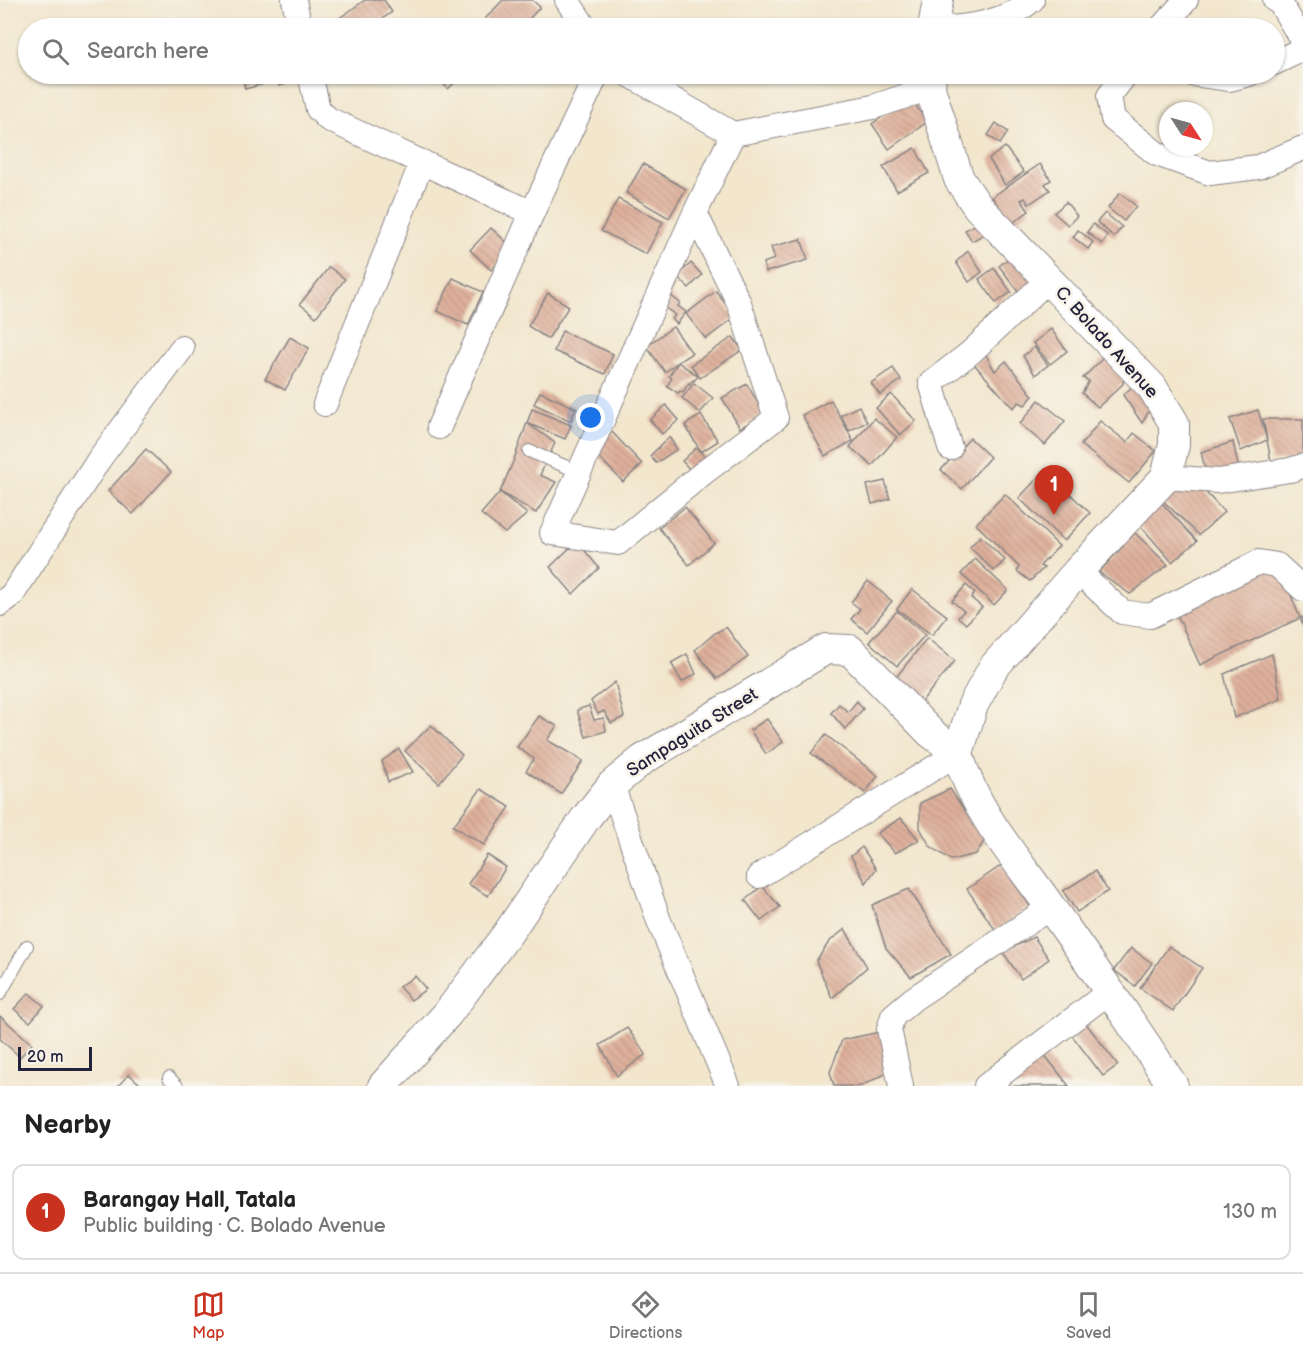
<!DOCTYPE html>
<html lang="en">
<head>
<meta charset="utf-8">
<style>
	:root { --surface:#fff; --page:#f2f2f2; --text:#222; --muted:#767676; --line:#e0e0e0; --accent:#c8321e }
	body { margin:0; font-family:"Balsamiq Sans",sans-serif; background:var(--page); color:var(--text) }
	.compass { position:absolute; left:1159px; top:102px; width:54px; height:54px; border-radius:50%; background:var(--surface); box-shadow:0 2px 4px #0004; rotate:126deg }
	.scale { position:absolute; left:18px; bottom:15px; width:74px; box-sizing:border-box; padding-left:6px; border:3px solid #22223b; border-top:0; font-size:16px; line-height:21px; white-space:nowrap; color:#22223b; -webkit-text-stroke:4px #f7f3e8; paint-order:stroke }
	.you { position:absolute; left:591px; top:418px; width:21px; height:21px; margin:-15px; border:4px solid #fff; border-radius:50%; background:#1a73e8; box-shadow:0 0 0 9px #1a73e833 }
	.badge { display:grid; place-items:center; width:39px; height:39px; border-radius:50%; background:var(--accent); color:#fff; font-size:20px; font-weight:700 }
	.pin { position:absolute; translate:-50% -50px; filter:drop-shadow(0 2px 3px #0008) }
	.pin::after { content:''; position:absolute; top:32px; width:21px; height:18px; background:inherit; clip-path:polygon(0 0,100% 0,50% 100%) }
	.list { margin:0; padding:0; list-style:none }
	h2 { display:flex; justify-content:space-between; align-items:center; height:78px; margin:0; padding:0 24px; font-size:26px }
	h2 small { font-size:20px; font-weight:400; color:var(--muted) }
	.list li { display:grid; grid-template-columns:39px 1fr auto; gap:18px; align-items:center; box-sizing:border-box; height:96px; margin:0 12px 12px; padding:0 12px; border:2px solid var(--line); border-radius:12px }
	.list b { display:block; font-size:22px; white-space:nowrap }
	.list p { margin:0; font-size:20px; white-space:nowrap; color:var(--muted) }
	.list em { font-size:20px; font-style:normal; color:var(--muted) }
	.icon { flex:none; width:33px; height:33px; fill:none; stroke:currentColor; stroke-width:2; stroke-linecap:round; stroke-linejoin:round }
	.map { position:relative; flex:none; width:1303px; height:1086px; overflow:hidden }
	.search { position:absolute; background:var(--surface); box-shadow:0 2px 4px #0004; left:18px; right:18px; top:18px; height:66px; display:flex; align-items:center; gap:15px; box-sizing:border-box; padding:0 21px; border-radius:33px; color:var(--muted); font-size:22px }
	.sheet { height:186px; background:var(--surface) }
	nav { display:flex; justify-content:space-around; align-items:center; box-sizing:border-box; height:84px; border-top:2px solid var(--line); background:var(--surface); font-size:16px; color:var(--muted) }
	nav a { display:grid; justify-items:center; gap:3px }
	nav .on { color:var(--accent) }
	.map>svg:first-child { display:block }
	.building { fill:url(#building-back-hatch) }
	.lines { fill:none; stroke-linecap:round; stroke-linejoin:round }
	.service-casing { stroke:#8a8484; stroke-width:14 }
	.minor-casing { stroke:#8a8484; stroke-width:26 }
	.tertiary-casing { stroke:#8a8484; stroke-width:32 }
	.service { stroke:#fff; stroke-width:12 }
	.minor { stroke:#fff; stroke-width:24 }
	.tertiary { stroke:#fff; stroke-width:30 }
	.labels { text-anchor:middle; stroke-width:5; stroke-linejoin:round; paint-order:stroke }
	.street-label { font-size:18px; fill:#22223b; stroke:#f7f3e8 }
</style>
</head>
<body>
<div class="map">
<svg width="1303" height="1086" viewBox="0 0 1303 1086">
	<defs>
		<pattern id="building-back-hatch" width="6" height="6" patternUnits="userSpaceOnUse" patternTransform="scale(1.5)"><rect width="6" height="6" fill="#deb09b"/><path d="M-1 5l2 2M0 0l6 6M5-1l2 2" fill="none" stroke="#be9786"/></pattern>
	</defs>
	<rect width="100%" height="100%" fill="#f7f3e8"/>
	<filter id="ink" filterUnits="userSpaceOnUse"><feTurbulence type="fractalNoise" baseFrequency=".0167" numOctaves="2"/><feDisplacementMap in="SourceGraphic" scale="12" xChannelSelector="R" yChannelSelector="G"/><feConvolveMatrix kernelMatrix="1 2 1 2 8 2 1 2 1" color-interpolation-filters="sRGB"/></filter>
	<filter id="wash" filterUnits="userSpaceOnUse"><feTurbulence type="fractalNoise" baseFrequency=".008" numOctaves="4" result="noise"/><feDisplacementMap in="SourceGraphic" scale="24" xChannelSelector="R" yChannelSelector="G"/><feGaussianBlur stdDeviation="1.35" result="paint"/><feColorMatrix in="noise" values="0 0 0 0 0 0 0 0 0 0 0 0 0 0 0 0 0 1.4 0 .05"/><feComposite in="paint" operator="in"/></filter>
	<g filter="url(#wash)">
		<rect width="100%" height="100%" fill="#f2e6cd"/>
		<g id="blocks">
			<!-- building -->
			<g class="building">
				<path d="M365 0H384L392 12 369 28H329L327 27Z"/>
				<path d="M503 0H532L540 7 521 28H495L485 19Z"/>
				<path d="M242 74H262L264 84 245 89Z"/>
				<path d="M276 74H304L305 79 279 86Z"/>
				<path d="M434 74H464L448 89Z"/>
				<path d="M910 97 927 122 889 149 872 124Z"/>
				<path d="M996 123 1008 132 1000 144 988 135Z"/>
				<path d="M1005 147 1024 172 1005 185 989 159Z"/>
				<path d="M915 148 929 173 897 191 883 167Z"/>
				<path d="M643 164 686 189 669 218 626 193Z"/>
				<path d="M1040 164 1051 180 1045 184 1050 190 1029 204 1025 198 1021 200 1029 211 1011 224 992 197Z"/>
				<path d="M1120 193 1136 206 1124 221 1108 208Z"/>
				<path d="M618 199 663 222 646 254 601 231Z"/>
				<path d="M1066 202 1077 216 1068 225 1054 213Z"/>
				<path d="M1105 213 1122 227 1114 237 1097 222Z"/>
				<path d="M984 220 990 231 972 241 965 230Z"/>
				<path d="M1093 224 1108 236 1102 244 1087 232Z"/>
				<path d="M491 228 513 248 491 270 470 250Z"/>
				<path d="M1078 230 1093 242 1088 249 1073 237Z"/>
				<path d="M801 239 808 260 766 272 763 263 775 259 771 247Z"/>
				<path d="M968 251 982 272 969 282 956 262Z"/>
				<path d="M1015 253 1035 280 1019 292 999 266Z"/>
				<path d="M691 263 702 275 689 288 677 276Z"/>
				<path d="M329 267 345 279 316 317 300 304Z"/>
				<path d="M994 268 1011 292 996 303 979 279Z"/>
				<path d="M453 278 483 292 468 325 437 311Z"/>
				<path d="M670 281 676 286 669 294 680 303 678 306 686 312 677 324 672 319 675 315 659 303Z"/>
				<path d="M716 291 735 317 706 339 686 314Z"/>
				<path d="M548 293 569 306 548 339 528 326Z"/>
				<path d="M673 327 692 353 678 362 698 376 694 381 693 380 690 384 689 383 683 392 680 391 678 393 667 386 672 378 669 376 678 362 665 372 646 346Z"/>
				<path d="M1051 329 1067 351 1050 364 1033 343Z"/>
				<path d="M562 331 613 354 605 374 554 351Z"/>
				<path d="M290 337 309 348 285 390 265 379Z"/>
				<path d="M733 337 742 350 700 378 691 365Z"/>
				<path d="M1034 347 1048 365 1035 375 1023 356Z"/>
				<path d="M986 355 995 371 1006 361 1033 396 1025 405 1019 402 1013 408 974 364Z"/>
				<path d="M1106 355 1124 370 1123 384 1098 407 1082 393 1089 381 1083 378Z"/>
				<path d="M893 368 901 380 880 395 871 383Z"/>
				<path d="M694 383 713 398 700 413 682 398Z"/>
				<path d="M747 384 764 414 740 428 722 398Z"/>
				<path d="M1133 386 1150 409 1142 423 1123 395Z"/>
				<path d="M540 392 576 408 571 421 534 404Z"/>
				<path d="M891 394 916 421 900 435 876 408Z"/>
				<path d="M831 400 853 441 825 456 802 415Z"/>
				<path d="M1039 400 1065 421 1045 445 1020 424Z"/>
				<path d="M666 405 679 420 662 434 650 420Z"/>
				<path d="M859 406 867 422 849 431 841 415Z"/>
				<path d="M532 409 571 425 565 439 527 423 555 443 540 475 556 482 536 513 500 492 527 514 505 533 481 514 500 492 513 462 527 423Z"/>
				<path d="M1258 410 1267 440 1263 419H1303V459L1271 461 1267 440 1241 451 1230 419Z"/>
				<path d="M701 415 718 441 701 452 685 425Z"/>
				<path d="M874 418 897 437 872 466 850 447Z"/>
				<path d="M1100 421 1127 442 1134 433 1156 451 1129 483 1081 445Z"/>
				<path d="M612 432 642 464 623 482 593 451Z"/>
				<path d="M669 437 677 449 656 463 650 456Z"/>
				<path d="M970 438 990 457 962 489 941 470Z"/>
				<path d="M1233 442 1239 470 1209 485 1201 452Z"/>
				<path d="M696 448 710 461 694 474 682 461Z"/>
				<path d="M146 449 171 472 133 514 108 491Z"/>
				<path d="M1045 470 1090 513 1064 541 1019 498Z"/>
				<path d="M1187 472 1224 512 1199 535 1159 497Z"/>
				<path d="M885 481 890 499 872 504 867 485Z"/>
				<path d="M1005 494 1059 546 1040 566 1044 568 1030 581 1017 571 1019 567 976 524Z"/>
				<path d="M1159 500 1197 541 1172 562 1138 523Z"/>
				<path d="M685 507 714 543 689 565 659 528Z"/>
				<path d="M1135 533 1168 565 1130 594 1099 572Z"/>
				<path d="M980 536 1005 560 994 571 970 547Z"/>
				<path d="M577 541 599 568 573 594 550 567Z"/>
				<path d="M1276 557 1300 618 1303 617V626L1300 618 1200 665 1173 606Z"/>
				<path d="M975 559 1008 590 994 605 961 574Z"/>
				<path d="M868 581 892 601 867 632 851 619 860 609 851 602Z"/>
				<path d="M966 585 975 593 971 598 982 607 966 624 958 617 964 611 952 601Z"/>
				<path d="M912 589 947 616 932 635 897 609Z"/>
				<path d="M897 611 925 635 897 666 869 642Z"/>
				<path d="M726 627 748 657 717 679 695 650 715 633Z"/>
				<path d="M927 638 955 661 921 702 894 680Z"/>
				<path d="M687 654 696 674 682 682 671 663Z"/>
				<path d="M1272 654 1281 699 1234 718 1224 674Z"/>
				<path d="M615 682 624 717 611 723 604 711 598 714 591 701Z"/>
				<path d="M857 701 863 709 845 729 831 713 839 704 848 712Z"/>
				<path d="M589 706 594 720 604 718 606 731 586 737 577 710Z"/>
				<path d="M539 716 557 726 547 740 583 761 561 794 526 771 534 759 517 747Z"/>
				<path d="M767 719 783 742 766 754 750 730Z"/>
				<path d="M431 725 462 755 439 783 405 751Z"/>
				<path d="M826 735 878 776 865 793 811 753Z"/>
				<path d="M399 749 413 772 388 782 382 761Z"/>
				<path d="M481 789 510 807 484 845 453 826Z"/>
				<path d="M950 789 985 840 976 854 951 860 930 846 920 828V803Z"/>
				<path d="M901 818 919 840 895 853 877 833Z"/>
				<path d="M862 847 876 869 866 883 851 856Z"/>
				<path d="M487 855 506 867 488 896 468 884Z"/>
				<path d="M1002 865 1030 906 996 931 967 889Z"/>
				<path d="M1095 871 1108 891 1077 912 1063 891Z"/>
				<path d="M762 886 780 907 761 921 745 900Z"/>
				<path d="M909 889 951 954 911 977 886 948 872 905Z"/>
				<path d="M845 929 867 967 832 998 816 961 829 942Z"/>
				<path d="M1034 937 1049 959 1021 979 1003 952Z"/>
				<path d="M1169 946 1202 968 1173 1011 1140 988Z"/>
				<path d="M1131 948 1152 963 1135 986 1114 970Z"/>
				<path d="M415 976 426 989 411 1000 399 987Z"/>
				<path d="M29 993 44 1006 30 1022 14 1009Z"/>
				<path d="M0 1016 32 1044 20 1057 0 1039Z"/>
				<path d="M1085 1022 1118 1065 1103 1076 1070 1033Z"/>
				<path d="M627 1028 646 1054 617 1076 600 1045Z"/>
				<path d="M885 1031 895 1069 861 1086H834L830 1072 842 1040Z"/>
				<path d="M1044 1054 1069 1086H1004Z"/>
				<path d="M129 1074 142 1086H118Z"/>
			</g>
		</g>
	</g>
	<g filter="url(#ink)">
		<use href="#blocks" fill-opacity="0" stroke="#8a8484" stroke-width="1.5"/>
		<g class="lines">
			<defs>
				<g id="service">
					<path d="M529 451 579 472"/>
					<path d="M0 994 27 946"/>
					<path d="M169 1078 177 1086"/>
				</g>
				<g id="minor">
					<path d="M294 0 300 28"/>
					<path d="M567 0 585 28"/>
					<path d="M1275 0 1279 1 1303 42"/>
					<path d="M949 28C979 26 1008 20 1032 0"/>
					<path d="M1161 28 1186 0"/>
					<path d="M1274 63 1303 49"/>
					<path d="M310 74 318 109 328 119 532 213"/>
					<path d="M628 74 733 134 873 107 930 88"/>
					<path d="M1126 74 1109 96 1113 119 1157 154 1210 173 1258 167 1303 148"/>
					<path d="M1193 74 1230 79 1249 74"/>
					<path d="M695 213 739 303 776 418 702 474 618 543 552 533 695 213 733 134"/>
					<path d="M325 404 422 162"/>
					<path d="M439 427 532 213 597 74"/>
					<path d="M950 448 931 383 970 353 1049 279"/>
					<path d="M1166 477 1218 481 1290 470 1303 466"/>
					<path d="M1078 571 1122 612 1150 616 1259 562 1277 565 1303 589"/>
					<path d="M0 604 12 595 100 458 182 348"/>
					<path d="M612 785 659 921 728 1086"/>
					<path d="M759 876 958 753"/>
					<path d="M901 1086 889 1029 893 1016 913 999 1051 907"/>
					<path d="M986 1086 1110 991"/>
				</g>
				<g id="tertiary">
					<path d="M933 28 938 0"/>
					<path d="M931 74 930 88 959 179 978 207 1152 387 1174 423V445L1166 477 1078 571 993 668 973 705 958 753"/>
					<path d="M958 753C973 810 1016 858 1049 905 1092 965 1133 1025 1173 1086"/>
					<path d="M383 1086 448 1013 508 933 585 819 612 785 642 760 826 649 850 650 931 733 958 753"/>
				</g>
			</defs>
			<!-- service casing -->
			<use href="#service" class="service-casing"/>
			<!-- minor casing -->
			<use href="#minor" class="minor-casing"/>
			<!-- tertiary casing -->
			<use href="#tertiary" class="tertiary-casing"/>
			<!-- service -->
			<use href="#service" class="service"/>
			<!-- minor -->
			<use href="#minor" class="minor"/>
			<!-- tertiary -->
			<use href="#tertiary" class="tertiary"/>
		</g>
	</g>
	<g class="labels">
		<!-- street labels -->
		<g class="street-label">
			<text transform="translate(1107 342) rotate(48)" y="6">C. Bolado Avenue</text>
			<text transform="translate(692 732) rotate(-32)" y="6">Sampaguita Street</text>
		</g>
	</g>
</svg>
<svg class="compass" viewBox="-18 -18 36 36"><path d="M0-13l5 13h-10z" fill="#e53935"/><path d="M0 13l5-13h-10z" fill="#767676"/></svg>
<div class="scale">20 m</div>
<div class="you"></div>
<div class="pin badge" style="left:1054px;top:515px">1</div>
<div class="search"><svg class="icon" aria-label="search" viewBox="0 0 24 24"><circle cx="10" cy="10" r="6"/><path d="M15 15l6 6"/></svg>Search here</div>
</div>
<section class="sheet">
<h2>Nearby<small></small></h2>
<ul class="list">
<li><span class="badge">1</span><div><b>Barangay Hall, Tatala</b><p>Public building · C. Bolado Avenue</p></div><em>130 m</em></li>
</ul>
</section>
<nav>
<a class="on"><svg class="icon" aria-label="map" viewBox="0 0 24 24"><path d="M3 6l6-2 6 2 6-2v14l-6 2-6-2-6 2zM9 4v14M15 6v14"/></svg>Map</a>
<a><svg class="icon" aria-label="directions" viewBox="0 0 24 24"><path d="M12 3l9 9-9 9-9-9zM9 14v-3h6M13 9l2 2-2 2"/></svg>Directions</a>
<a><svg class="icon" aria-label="saved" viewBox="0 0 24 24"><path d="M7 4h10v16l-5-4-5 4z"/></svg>Saved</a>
</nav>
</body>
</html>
